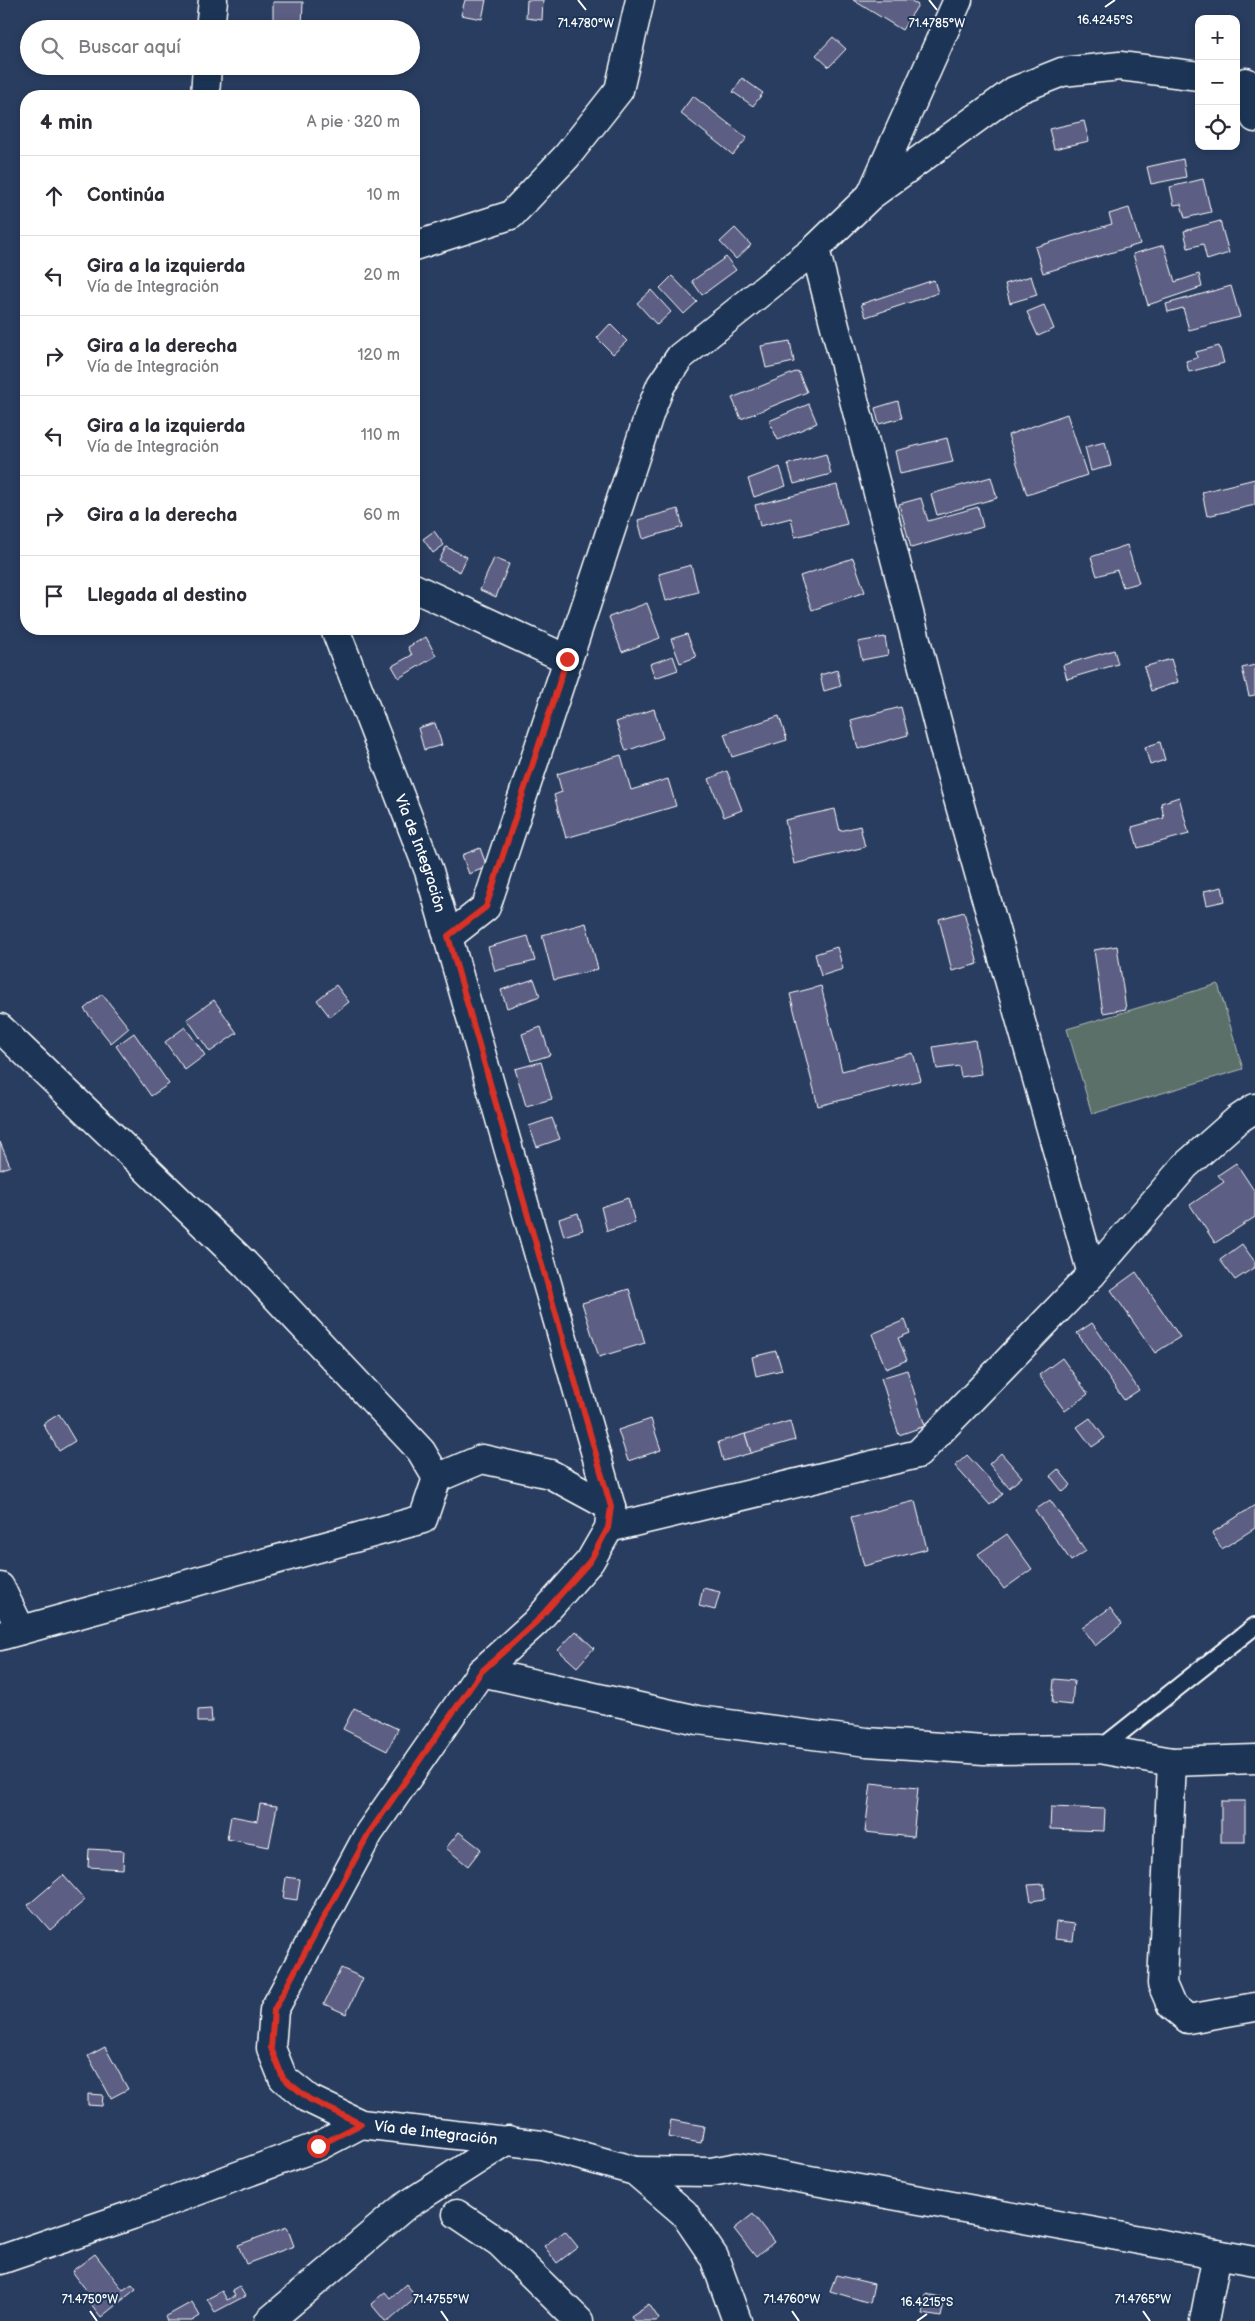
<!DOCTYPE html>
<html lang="es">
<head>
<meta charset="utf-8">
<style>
	:root { --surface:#fff; --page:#f7f7f7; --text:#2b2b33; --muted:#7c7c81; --line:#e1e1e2 }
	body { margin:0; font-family:"Balsamiq Sans",sans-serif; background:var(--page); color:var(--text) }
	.controls { position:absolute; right:15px; top:15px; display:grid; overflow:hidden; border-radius:10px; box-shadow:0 2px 8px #0003 }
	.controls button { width:45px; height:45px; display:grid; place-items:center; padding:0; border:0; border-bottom:1px solid var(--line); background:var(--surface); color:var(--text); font:25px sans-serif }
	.stop { position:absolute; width:15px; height:15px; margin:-11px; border:4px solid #d93025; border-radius:50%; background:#fff }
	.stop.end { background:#d93025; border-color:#fff; box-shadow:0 1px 5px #0008 }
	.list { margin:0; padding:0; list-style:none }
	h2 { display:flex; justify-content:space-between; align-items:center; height:65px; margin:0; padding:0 20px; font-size:21px }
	h2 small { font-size:16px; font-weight:400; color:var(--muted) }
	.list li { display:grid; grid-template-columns:32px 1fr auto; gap:15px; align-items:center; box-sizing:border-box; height:80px; padding:0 20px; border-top:1px solid var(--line) }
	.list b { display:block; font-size:19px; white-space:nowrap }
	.list p { margin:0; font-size:16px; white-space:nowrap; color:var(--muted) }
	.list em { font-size:16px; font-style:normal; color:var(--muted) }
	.icon { flex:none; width:28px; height:28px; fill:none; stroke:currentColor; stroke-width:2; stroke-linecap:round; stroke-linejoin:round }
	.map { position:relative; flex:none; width:1255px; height:2321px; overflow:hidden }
	.search { position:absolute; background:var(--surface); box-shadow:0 2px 8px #0003; left:20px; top:20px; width:400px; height:55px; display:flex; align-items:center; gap:12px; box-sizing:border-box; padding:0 18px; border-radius:28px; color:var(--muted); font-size:19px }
	.panel { position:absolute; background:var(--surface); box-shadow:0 2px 8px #0003; left:20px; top:90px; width:400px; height:545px; border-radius:20px }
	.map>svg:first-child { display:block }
	.green { fill:#5c706b; stroke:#aeb8b5 }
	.building { fill:#5b5f83; stroke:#fff }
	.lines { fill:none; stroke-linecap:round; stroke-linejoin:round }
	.service-casing { stroke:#fff; stroke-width:20 }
	.minor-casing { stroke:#fff; stroke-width:31 }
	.secondary-casing { stroke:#fff; stroke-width:31 }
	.service { stroke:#1d3557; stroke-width:16 }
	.minor { stroke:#1d3557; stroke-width:28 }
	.secondary { stroke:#1d3557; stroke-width:28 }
	.route { stroke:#d93025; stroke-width:6 }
	.ticks { fill:none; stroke:#fff; stroke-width:2 }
	.labels { text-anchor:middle; stroke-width:4; stroke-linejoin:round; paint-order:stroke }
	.street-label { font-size:15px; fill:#fff; stroke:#1d3557 }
	.ticks-label { font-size:12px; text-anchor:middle; fill:#fff; stroke:#1d3557; stroke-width:4; stroke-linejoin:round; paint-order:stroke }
</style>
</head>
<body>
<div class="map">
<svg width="1255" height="2321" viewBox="0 0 1255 2321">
	<rect width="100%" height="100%" fill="#293d60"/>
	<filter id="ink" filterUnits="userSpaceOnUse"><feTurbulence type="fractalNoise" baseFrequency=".02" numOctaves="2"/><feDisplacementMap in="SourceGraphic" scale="10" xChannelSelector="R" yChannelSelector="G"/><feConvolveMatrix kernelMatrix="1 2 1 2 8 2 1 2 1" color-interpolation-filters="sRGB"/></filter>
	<g filter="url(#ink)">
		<!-- green -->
		<path class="green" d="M1218 984 1243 1069 1092 1114 1067 1029Z"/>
		<!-- building -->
		<g class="building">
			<path d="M465 0H486L482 19 461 15Z"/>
			<path d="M527 0H543L542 20 526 18Z"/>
			<path d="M853 0H910L918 5 902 30Z"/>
			<path d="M273 2H303L302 27 273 26Z"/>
			<path d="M833 37 846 49 829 67 816 55Z"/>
			<path d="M742 78 763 93 753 106 733 92Z"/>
			<path d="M693 96 747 138 733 155 680 113Z"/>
			<path d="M1084 121 1089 141 1054 149 1049 129Z"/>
			<path d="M1183 159 1186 177 1151 184 1147 167Z"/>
			<path d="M1203 179 1211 212 1185 218 1181 204 1174 205 1170 187Z"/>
			<path d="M1129 208 1140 244 1043 273 1035 247 1112 224 1109 214Z"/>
			<path d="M1220 221 1229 253 1207 260 1203 244 1188 248 1184 231Z"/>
			<path d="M735 228 751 245 736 259 720 242Z"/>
			<path d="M1164 245 1175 282 1199 274 1202 287 1148 305 1133 254Z"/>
			<path d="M726 257 736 270 702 295 692 281Z"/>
			<path d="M672 276 697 302 684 314 660 288Z"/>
			<path d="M1031 276 1037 295 1010 303 1005 284Z"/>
			<path d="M934 280 938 293 866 317 861 304Z"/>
			<path d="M1231 286 1240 317 1189 330 1183 308 1168 312 1166 304Z"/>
			<path d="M651 290 671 312 657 325 637 303Z"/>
			<path d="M1044 305 1054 329 1038 336 1027 312Z"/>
			<path d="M610 324 627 341 613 354 597 338Z"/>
			<path d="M790 341 794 362 766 368 761 346Z"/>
			<path d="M1219 346 1224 363 1189 372 1186 361 1197 358 1196 352Z"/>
			<path d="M798 371 807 392 741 419 732 398Z"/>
			<path d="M898 401 902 418 879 424 875 408Z"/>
			<path d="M809 404 817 423 778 440 769 421Z"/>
			<path d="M1067 414 1087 475 1027 495 1008 435Z"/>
			<path d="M947 438 953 462 900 474 895 451Z"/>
			<path d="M1105 442 1111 466 1091 471 1085 447Z"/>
			<path d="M826 454 831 474 794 484 788 464Z"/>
			<path d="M780 467 786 486 754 497 748 479Z"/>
			<path d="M991 477 997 498 937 515 931 494Z"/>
			<path d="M1255 479V505L1207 516 1202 492Z"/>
			<path d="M837 485 847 524 795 537 791 518 760 526 755 505Z"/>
			<path d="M921 498 928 521 978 507 983 527 911 548 899 504Z"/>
			<path d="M678 509 683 527 643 539 638 520Z"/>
			<path d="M434 531 444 545 433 553 423 539Z"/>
			<path d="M1127 545 1139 583 1123 587 1117 570 1097 576 1091 557Z"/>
			<path d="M446 547 467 557 460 572 439 561Z"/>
			<path d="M494 558 509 564 496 597 480 590Z"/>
			<path d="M853 558 865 592 812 610 800 576Z"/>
			<path d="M691 565 698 592 666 601 659 574Z"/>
			<path d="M647 603 660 638 622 652 609 617Z"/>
			<path d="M687 634 696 657 680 663 671 639Z"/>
			<path d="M426 637 436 656 399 678 392 666 412 655 408 647Z"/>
			<path d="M885 637 888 655 862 660 858 642Z"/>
			<path d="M1114 650 1118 664 1067 679 1063 665Z"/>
			<path d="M673 656 678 670 655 678 650 664Z"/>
			<path d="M1171 659 1178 682 1151 691 1144 667Z"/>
			<path d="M1255 665V695L1249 696 1242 668Z"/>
			<path d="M837 670 841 686 824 691 820 675Z"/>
			<path d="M901 707 908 735 858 749 851 720Z"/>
			<path d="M654 709 663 738 626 751 616 722Z"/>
			<path d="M779 716 787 740 732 757 724 734Z"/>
			<path d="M435 723 442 745 424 750 418 728Z"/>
			<path d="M1160 742 1165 760 1150 765 1145 747Z"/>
			<path d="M621 755 631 790 668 779 676 806 566 838 554 795 562 792 557 774Z"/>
			<path d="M727 771 742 810 724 817 709 779Z"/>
			<path d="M1179 797 1189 834 1138 848 1132 827 1164 818 1161 803Z"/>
			<path d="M835 809 840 831 860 826 865 847 794 864 785 820Z"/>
			<path d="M480 848 487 867 469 874 462 855Z"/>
			<path d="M1222 887 1225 901 1207 905 1204 891Z"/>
			<path d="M964 912 978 964 952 971 939 919Z"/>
			<path d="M586 923 598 969 554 980 542 935Z"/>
			<path d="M528 936 535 961 495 971 488 947Z"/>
			<path d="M1117 946 1126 1009 1103 1013 1094 950Z"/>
			<path d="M837 947 843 969 821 976 815 954Z"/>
			<path d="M534 979 540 996 507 1008 501 990Z"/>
			<path d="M336 985 349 1002 330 1017 317 1000Z"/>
			<path d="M821 986 842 1071 913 1053 921 1080 818 1106 790 994Z"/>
			<path d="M102 994 129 1028 111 1043 84 1009Z"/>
			<path d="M214 1000 237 1033 210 1052 187 1019Z"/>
			<path d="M185 1027 205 1055 185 1070 165 1042Z"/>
			<path d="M541 1027 550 1055 531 1061 522 1034Z"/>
			<path d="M134 1033 169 1084 151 1096 116 1046Z"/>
			<path d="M975 1040 981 1074 961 1077 959 1066 937 1069 933 1047Z"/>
			<path d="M541 1062 552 1099 526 1106 515 1069Z"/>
			<path d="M552 1118 560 1139 537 1147 529 1126Z"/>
			<path d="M0 1142 10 1166 0 1170Z"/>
			<path d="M1236 1163 1255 1192V1217L1215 1243 1190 1205 1224 1182 1218 1175Z"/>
			<path d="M628 1198 635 1223 607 1231 601 1207Z"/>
			<path d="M578 1213 583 1230 564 1236 559 1219Z"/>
			<path d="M1242 1244 1255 1262V1267L1235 1280 1220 1260Z"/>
			<path d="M1136 1272 1180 1337 1155 1353 1111 1290Z"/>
			<path d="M629 1289 645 1343 599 1357 582 1303Z"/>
			<path d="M905 1320 910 1333 898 1338 907 1360 886 1369 872 1334Z"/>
			<path d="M1092 1323 1139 1390 1124 1400 1077 1333Z"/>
			<path d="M776 1351 782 1370 756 1376 752 1357Z"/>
			<path d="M1062 1358 1088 1394 1065 1411 1039 1375Z"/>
			<path d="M907 1370 925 1426 899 1435 881 1378Z"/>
			<path d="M59 1414 75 1441 59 1451 43 1424Z"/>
			<path d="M1090 1418 1105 1438 1092 1447 1077 1427Z"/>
			<path d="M651 1419 661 1450 628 1461 618 1430Z"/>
			<path d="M790 1421 795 1440 751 1453 745 1434Z"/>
			<path d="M745 1434 751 1453 723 1461 718 1442Z"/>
			<path d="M1001 1453 1022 1477 1009 1488 989 1464Z"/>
			<path d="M967 1455 1003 1494 990 1505 955 1466Z"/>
			<path d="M1058 1469 1071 1485 1063 1492 1050 1476Z"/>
			<path d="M1050 1500 1086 1551 1071 1561 1035 1510Z"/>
			<path d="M915 1501 927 1549 864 1566 851 1517Z"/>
			<path d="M1255 1505V1528L1222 1549 1212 1533Z"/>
			<path d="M1007 1534 1032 1569 1004 1589 978 1554Z"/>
			<path d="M703 1588 720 1592 715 1610 699 1606Z"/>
			<path d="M1110 1608 1122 1624 1095 1646 1082 1628Z"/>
			<path d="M576 1631 594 1648 577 1667 558 1650Z"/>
			<path d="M1054 1679 1074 1681 1072 1705 1052 1703Z"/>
			<path d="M354 1708 398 1729 387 1751 343 1729Z"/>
			<path d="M211 1709 212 1722H198V1710Z"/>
			<path d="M871 1783 918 1788 913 1837 865 1832Z"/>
			<rect x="1221" y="1801" width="24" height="41"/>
			<path d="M260 1804 277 1806 269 1847 227 1839 231 1816 257 1821Z"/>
			<path d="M1051 1807 1105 1809 1104 1831 1050 1829Z"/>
			<path d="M459 1832 481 1849 468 1866 446 1848Z"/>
			<path d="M89 1849 124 1851 123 1869 88 1867Z"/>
			<path d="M63 1875 85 1900 50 1930 28 1905Z"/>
			<path d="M286 1877 300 1879 297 1900 283 1898Z"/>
			<path d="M1044 1884 1045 1899 1031 1901 1028 1885Z"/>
			<path d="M1056 1922 1075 1924 1073 1941 1054 1939Z"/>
			<path d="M341 1968 363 1978 346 2014 324 2004Z"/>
			<path d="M105 2047 128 2089 111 2098 88 2056Z"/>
			<path d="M88 2094 103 2095 102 2106 88 2105Z"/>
			<path d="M671 2120 704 2126 701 2143 668 2137Z"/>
			<path d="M753 2214 774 2242 756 2257 734 2229Z"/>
			<path d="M287 2227 294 2246 246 2264 238 2245Z"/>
			<path d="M565 2231 578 2247 557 2263 544 2246Z"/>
			<path d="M95 2254 123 2290 132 2284 136 2289 101 2317 91 2304 95 2302 72 2271Z"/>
			<path d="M836 2275 874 2284 870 2303 830 2291Z"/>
			<path d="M406 2284 417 2297 389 2321H385L371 2304 385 2292 390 2298Z"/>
			<path d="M239 2286 245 2296 215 2312 207 2299 222 2291 227 2300 235 2296 232 2290Z"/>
			<path d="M926 2294 945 2298 941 2317 923 2314Z"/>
			<path d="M192 2302 200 2316 192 2321H167L165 2317Z"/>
			<path d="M649 2304 659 2319 656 2321H634L631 2316Z"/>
		</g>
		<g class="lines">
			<defs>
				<path id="service" d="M1100 1749 1255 1626"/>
				<g id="minor">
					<path d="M1246 82 1255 118"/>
					<path d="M871 195 958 0"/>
					<path d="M414 246 511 215 567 156 619 90 640 0"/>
					<path d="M815 249 946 756 1092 1274"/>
					<path d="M414 588 567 659"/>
					<path d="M448 937 486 907 650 412 661 385 680 357 815 249 870 196 1014 91 1062 72 1120 66 1199 76"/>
					<path d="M0 1028 245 1264 421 1451 437 1478"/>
					<path d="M609 1528 918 1454 1092 1274 1185 1166 1237 1120 1255 1108"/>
					<path d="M0 1587 21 1630"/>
					<path d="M0 1636 423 1519 437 1478 482 1459 550 1474 611 1507"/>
					<path d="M481 1672 698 1720 867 1742 984 1750 1100 1749 1172 1762 1255 1759"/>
					<path d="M1172 1762 1162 1984 1171 2005 1188 2019 1255 2007"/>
					<path d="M635 2171 711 2172 738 2167 1255 2261"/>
					<path d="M457 2214 500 2243 579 2321"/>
					<path d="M0 2260 132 2215 319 2146 361 2124"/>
					<path d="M269 2321 404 2207 508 2140"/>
					<path d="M1204 2321 1217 2254"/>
				</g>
				<g id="secondary">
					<path d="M210 29 213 0"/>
					<path d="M205 96 207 66"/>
					<path id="s1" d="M335 629 429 871 611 1507 609 1528 590 1561 536 1622 481 1672 369 1833 274 2010 271 2048 283 2078 309 2099 361 2124 542 2145 635 2171 684 2213 714 2257 737 2321"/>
				</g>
			</defs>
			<!-- service casing -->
			<use href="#service" class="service-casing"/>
			<!-- minor casing -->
			<use href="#minor" class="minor-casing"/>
			<!-- secondary casing -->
			<use href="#secondary" class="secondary-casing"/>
			<!-- service -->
			<use href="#service" class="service"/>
			<!-- minor -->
			<use href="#minor" class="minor"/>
			<!-- secondary -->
			<use href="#secondary" class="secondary"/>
		</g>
	</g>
	<g class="lines" filter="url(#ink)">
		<!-- route -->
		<path class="route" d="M318 2146 361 2124 309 2099 283 2078 271 2048 274 2010 369 1833 481 1672 536 1622 590 1561 608 1528 611 1507 448 936 486 907 567 659"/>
	</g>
	<!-- ticks -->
	<path class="ticks" d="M578 0 586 10M929 0 937 10M1105 7 1115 0M90 2311 97 2321M441 2311 448 2321M792 2311 799 2321M1143 2311 1150 2321M917 2321 927 2314"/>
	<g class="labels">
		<!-- street labels -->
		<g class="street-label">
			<text dy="5" stroke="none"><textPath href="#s1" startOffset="240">Vía de Integración</textPath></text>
			<text dy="5" stroke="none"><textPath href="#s1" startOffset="1770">Vía de Integración</textPath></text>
		</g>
	</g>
	<g class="ticks-label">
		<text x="1105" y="24">16.4245°S</text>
		<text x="586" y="27">71.4780°W</text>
		<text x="937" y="27">71.4785°W</text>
		<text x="90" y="2303">71.4750°W</text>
		<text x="441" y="2303">71.4755°W</text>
		<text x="792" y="2303">71.4760°W</text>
		<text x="1143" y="2303">71.4765°W</text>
		<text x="927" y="2306">16.4215°S</text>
	</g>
</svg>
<div class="controls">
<button>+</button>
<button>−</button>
<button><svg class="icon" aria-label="locate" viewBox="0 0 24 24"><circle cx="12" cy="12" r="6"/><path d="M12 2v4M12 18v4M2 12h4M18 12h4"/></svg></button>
</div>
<div class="stop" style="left:318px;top:2146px"></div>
<div class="stop end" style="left:567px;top:659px"></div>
<div class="search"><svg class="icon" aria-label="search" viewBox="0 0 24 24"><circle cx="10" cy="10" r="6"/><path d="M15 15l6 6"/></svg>Buscar aquí</div>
<section class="panel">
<h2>4 min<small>A pie · 320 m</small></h2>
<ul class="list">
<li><svg class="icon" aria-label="ahead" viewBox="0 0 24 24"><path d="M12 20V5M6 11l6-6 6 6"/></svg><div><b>Continúa</b></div><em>10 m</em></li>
<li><svg class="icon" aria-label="left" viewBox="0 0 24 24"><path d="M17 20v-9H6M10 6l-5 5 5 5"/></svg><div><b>Gira a la izquierda</b><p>Vía de Integración</p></div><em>20 m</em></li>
<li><svg class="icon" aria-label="right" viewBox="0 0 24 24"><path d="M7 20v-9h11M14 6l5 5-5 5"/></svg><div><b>Gira a la derecha</b><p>Vía de Integración</p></div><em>120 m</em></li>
<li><svg class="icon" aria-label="left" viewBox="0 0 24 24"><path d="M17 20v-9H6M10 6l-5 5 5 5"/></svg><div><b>Gira a la izquierda</b><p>Vía de Integración</p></div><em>110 m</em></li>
<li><svg class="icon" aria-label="right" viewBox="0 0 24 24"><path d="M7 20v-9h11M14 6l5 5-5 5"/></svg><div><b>Gira a la derecha</b></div><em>60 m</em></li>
<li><svg class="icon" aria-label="arrive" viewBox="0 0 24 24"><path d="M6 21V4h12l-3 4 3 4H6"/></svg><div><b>Llegada al destino</b></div></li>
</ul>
</section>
</div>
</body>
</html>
